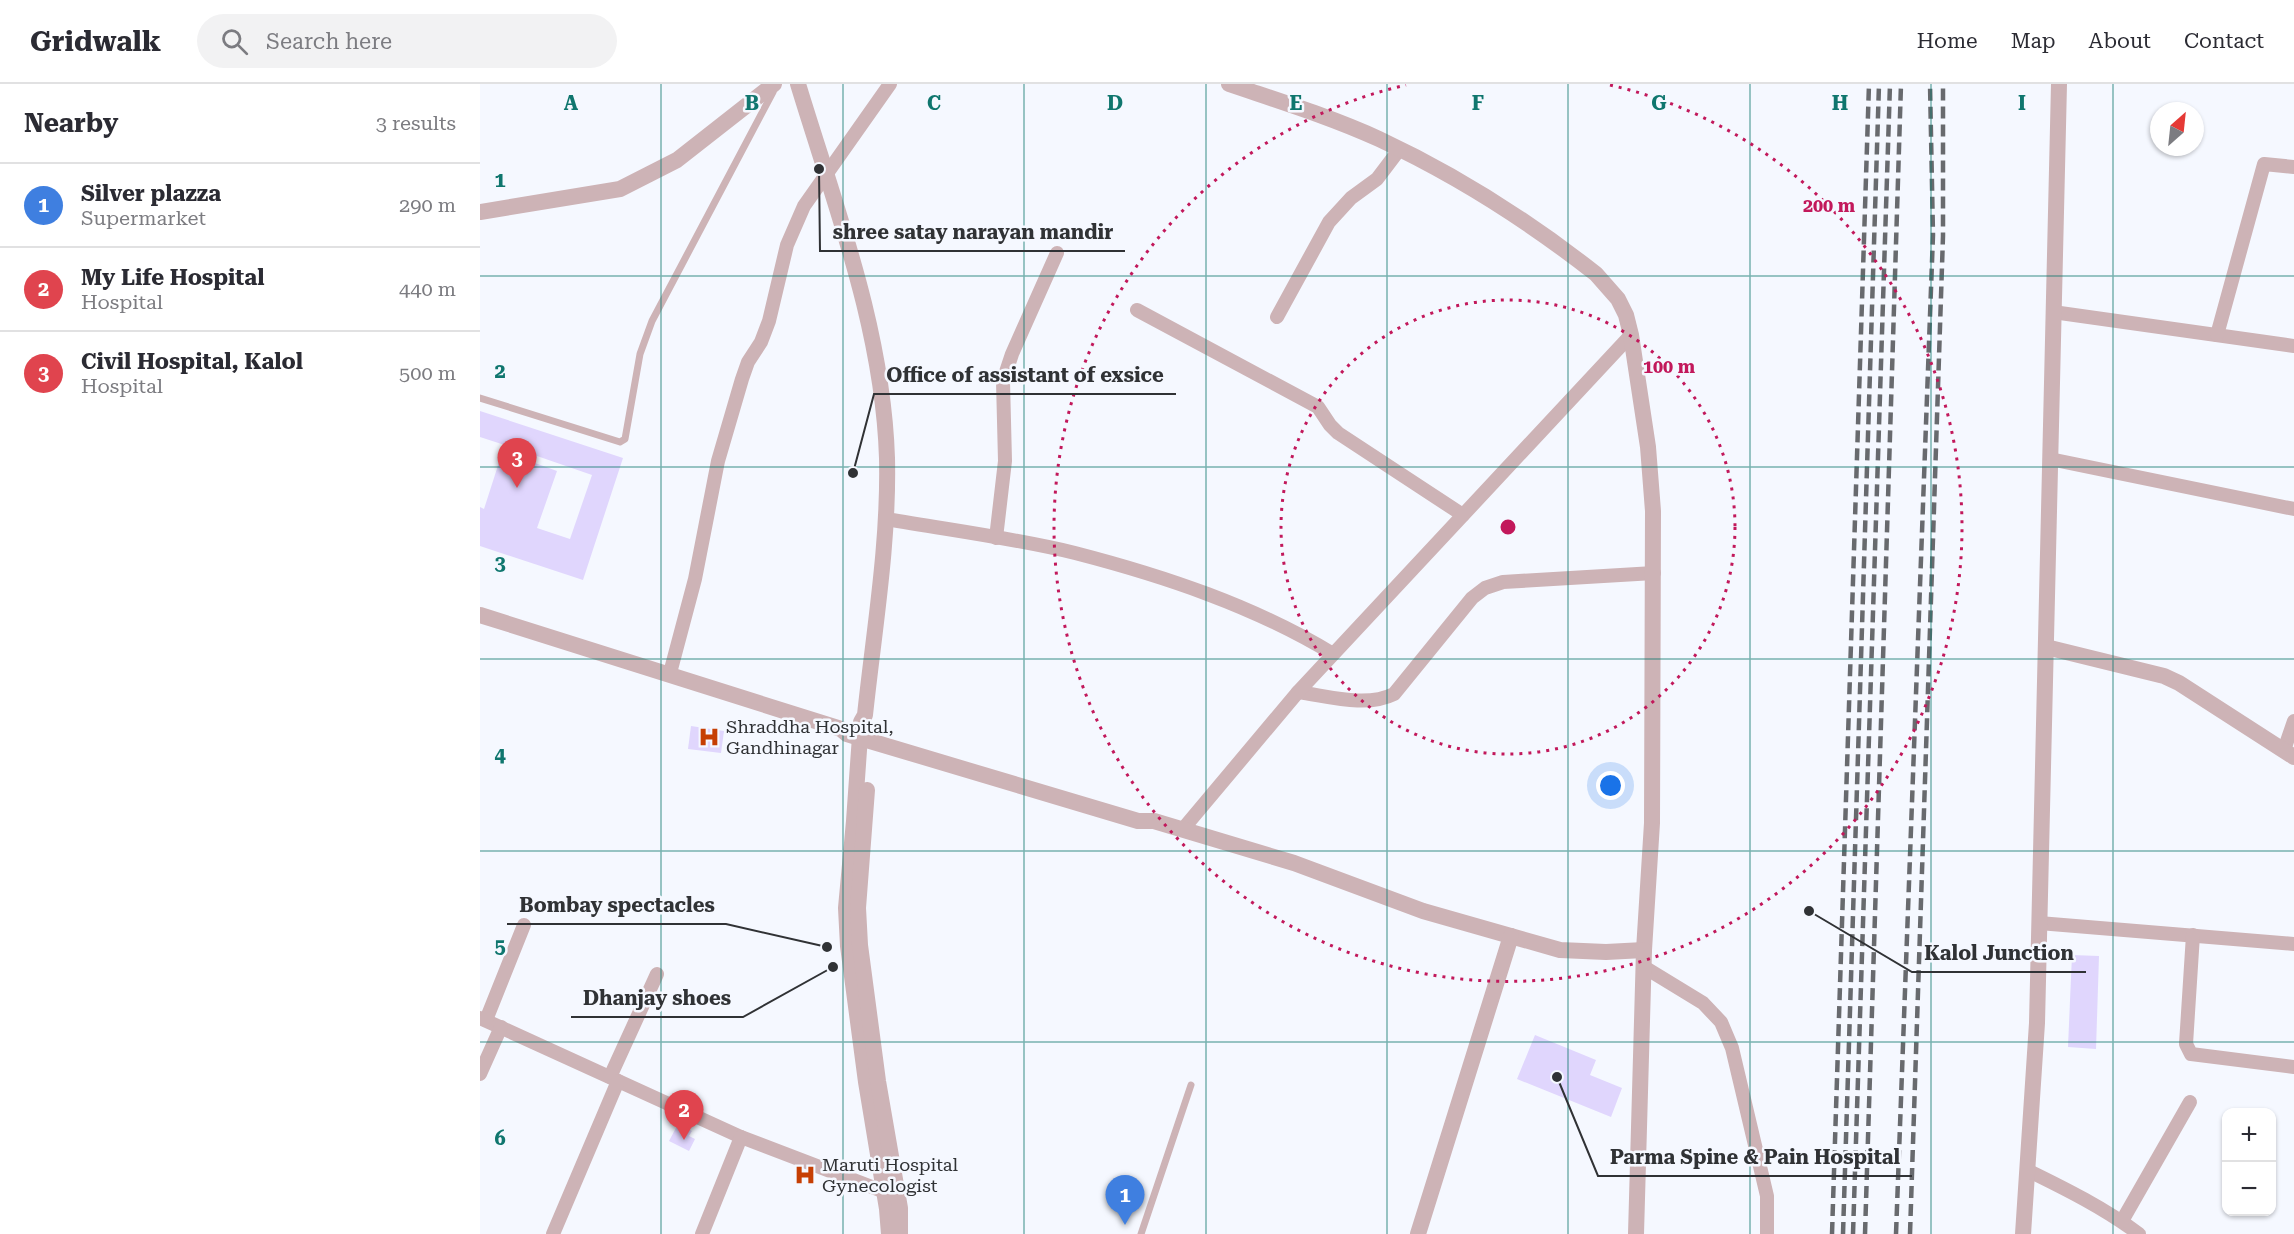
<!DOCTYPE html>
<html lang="en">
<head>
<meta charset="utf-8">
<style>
	:root { --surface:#fff; --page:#f2f2f3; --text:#2b2b33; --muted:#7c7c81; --line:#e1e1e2; --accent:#2563eb }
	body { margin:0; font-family:"Roboto Serif",serif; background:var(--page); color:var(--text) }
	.controls { position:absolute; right:18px; bottom:18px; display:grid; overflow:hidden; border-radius:12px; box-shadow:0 2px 4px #0004 }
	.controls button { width:54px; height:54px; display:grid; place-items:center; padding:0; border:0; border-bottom:2px solid var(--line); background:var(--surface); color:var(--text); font:30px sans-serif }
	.compass { position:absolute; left:1670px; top:18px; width:54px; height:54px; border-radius:50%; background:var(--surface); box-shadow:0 2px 4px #0004; rotate:27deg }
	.you { position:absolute; left:1131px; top:702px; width:21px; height:21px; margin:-15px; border:4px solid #fff; border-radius:50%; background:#1a73e8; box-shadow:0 0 0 9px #1a73e833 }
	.badge { display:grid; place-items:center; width:39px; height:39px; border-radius:50%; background:var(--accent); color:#fff; font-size:20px; font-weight:700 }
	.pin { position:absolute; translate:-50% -50px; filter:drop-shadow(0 2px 3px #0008) }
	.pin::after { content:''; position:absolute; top:32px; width:21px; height:18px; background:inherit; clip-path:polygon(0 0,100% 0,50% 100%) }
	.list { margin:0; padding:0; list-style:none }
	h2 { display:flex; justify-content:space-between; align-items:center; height:78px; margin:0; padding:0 24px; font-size:26px }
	h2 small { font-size:20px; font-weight:400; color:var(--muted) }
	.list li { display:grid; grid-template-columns:39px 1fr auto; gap:18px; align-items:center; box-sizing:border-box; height:84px; padding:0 24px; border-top:2px solid var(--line) }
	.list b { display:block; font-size:22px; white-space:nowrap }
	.list p { margin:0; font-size:20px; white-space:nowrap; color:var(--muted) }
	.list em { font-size:20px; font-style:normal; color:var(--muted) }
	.icon { flex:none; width:33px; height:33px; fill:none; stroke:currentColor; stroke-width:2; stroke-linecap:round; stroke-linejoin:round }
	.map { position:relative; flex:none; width:1814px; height:1150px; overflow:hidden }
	header { display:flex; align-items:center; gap:36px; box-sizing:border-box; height:84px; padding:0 30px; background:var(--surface); border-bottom:2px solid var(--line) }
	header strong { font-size:28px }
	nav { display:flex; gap:33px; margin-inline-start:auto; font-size:21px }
	.search { width:420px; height:54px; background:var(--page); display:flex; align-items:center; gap:15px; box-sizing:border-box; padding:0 21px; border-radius:33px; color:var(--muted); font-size:22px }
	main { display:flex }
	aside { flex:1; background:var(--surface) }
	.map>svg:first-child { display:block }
	.building { fill:#e0d6fd; fill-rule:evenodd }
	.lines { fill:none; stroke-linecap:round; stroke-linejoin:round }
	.service { stroke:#cdb3b6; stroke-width:7 }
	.minor { stroke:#cdb3b6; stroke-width:14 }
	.tertiary { stroke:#cdb3b6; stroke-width:16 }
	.rail { stroke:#686a6e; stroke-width:4.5; stroke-dasharray:12 6; stroke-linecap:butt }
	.grid { fill:none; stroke:#0f766e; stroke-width:1.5; stroke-opacity:0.55 }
	.ring { fill:none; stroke:#c2185b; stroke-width:3; stroke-dasharray:3 6 }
	.labels { text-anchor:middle; stroke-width:5; stroke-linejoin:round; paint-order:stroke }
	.poi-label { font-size:18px; fill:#303235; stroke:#f5f8ff; text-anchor:start }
	.grid-label { font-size:20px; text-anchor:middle; font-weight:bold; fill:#0f766e; stroke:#f5f8ff; stroke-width:5; stroke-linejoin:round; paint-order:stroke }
	.centre { fill:#c2185b; stroke:#f5f8ff; stroke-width:3 }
	.ring-label { font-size:18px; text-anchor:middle; font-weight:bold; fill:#c2185b; stroke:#f5f8ff; stroke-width:5; stroke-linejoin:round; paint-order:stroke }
	.leader { fill:none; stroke:#303235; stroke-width:2 }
	.callout-dot { fill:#303235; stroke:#f5f8ff; stroke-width:2 }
	.callout-label { font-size:20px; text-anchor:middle; font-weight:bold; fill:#303235; stroke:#f5f8ff; stroke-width:5; stroke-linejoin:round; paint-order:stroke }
</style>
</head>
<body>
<header>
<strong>Gridwalk</strong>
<div class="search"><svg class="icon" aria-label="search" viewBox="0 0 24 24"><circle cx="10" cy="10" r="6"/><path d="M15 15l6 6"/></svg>Search here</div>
<nav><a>Home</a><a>Map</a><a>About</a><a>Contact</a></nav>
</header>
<main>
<aside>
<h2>Nearby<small>3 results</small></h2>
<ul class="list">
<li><span class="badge" style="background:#3f7fe0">1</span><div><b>Silver plazza</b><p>Supermarket</p></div><em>290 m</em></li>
<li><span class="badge" style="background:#e0444e">2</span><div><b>My Life Hospital</b><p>Hospital</p></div><em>440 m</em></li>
<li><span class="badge" style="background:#e0444e">3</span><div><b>Civil Hospital, Kalol</b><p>Hospital</p></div><em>500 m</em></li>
</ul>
</aside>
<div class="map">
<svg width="1814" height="1150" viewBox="0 0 1814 1150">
	<rect width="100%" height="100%" fill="#f5f8ff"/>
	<!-- building -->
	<g class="building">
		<path d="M0 327 143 374 103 496 0 462V423L4 425 22 369 46 377 49 369 0 353ZM57 372 112 391 90 455 57 444 77 387 55 379Z"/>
		<path d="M211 642 244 647 241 669 208 665Z"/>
		<path d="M1592 871 1619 872 1616 965 1588 963Z"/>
		<path d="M1055 951 1116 976 1110 991 1142 1004 1131 1033 1037 995Z"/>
		<path d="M198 1040 212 1047 209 1052 215 1055 209 1067 189 1057Z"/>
	</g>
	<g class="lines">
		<!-- service -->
		<g class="service">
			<path d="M0 314 140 358 145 355 160 270 172 237 293 8"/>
			<path d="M661 1150 711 1001"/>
		</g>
		<!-- minor -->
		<g class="minor">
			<path d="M657 226 838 323 850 341 858 349 983 431"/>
			<path d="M1573 228 1814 262"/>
			<path d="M797 233 849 138 871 114 897 95 919 66"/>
			<path d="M1737 251 1784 80 1814 83"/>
			<path d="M1570 375 1814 425"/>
			<path d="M407 435C469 446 534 454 595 469 684 492 774 522 853 570"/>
			<path d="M516 454 525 377 523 297 532 270 577 169"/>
			<path d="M190 589 215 495 238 377 262 295 268 278 281 258 289 237 307 161 324 122 410 0"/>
			<path d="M818 608C848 612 886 624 914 610L992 514 1005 504 1023 498 1174 489"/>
			<path d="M1804 666 1814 637"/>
			<path d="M703 745 818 608 1151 251"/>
			<path d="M1559 839 1814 860"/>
			<path d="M1713 851 1706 960 1711 970 1814 983"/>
			<path d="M1164 883 1223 919 1241 938 1252 964 1287 1112V1150"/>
			<path d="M0 934 261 1053 405 1108"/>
			<path d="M6 936 44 841"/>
			<path d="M0 990 21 943"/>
			<path d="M130 993 177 890"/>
			<path d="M1547 1086C1586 1105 1624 1124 1659 1150"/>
			<path d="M1642 1137 1710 1018"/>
			<path d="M73 1150 138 997"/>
			<path d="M222 1150 261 1053"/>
		</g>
		<!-- tertiary -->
		<g class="tertiary">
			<path d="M318 0C355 122 403 245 407 374 409 460 394 546 385 631L381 638 374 737 366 824 368 862 386 998 407 1125 409 1150"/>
			<path d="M749 0C799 17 851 33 899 55 974 90 1051 139 1116 190L1138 215 1146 231 1151 251 1168 363 1173 427 1172 739 1164 866 1156 1150"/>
			<path d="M0 128 140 105 197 76 294 0"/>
			<path d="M0 531 361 645 367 650 380 654 658 737H674L814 779 943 827 1080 866 1126 868 1164 866"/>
			<path d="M1566 563 1684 592 1699 599 1814 673"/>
			<path d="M387 706 378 824 380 861 398 997 420 1124V1150"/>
			<path d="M938 1150 1031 852"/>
			<path d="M1543 1150 1557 939 1579 0"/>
		</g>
		<!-- rail -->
		<g class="rail">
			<path d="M1352 1150 1389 0"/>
			<path d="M1363 1150 1399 0"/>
			<path d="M1373 1150 1410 0"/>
			<path d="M1385 1150 1421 0"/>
			<path d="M1416 1150 1453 151 1450 0"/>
			<path d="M1430 1150 1463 152V0"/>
		</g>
	</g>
	<!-- grid -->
	<path class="grid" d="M181 0V1150M363 0V1150M544 0V1150M726 0V1150M907 0V1150M1088 0V1150M1270 0V1150M1451 0V1150M1633 0V1150M0 192H1814M0 383H1814M0 575H1814M0 767H1814M0 958H1814"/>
	<!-- distance rings -->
	<g class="ring">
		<circle cx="1028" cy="443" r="227"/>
		<path d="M1130 1A454 454 0 1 1 926 1"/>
	</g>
	<!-- icons -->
	<defs>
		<symbol id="hospital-bare" viewBox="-9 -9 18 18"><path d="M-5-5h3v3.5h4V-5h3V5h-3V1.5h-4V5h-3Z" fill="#c63f04" stroke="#f5f8ff" stroke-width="2.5" paint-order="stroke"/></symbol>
	</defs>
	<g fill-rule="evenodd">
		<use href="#hospital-bare" x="214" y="638" width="30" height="30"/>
		<use href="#hospital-bare" x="310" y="1076" width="30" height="30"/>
	</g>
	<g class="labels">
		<!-- poi labels -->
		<g class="poi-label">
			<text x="246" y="649">Shraddha Hospital,<tspan x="246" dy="21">Gandhinagar</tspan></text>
			<text x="342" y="1087">Maruti Hospital<tspan x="342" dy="21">Gynecologist</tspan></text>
		</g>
	</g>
	<g class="grid-label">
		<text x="91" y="26">A</text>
		<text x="272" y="26">B</text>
		<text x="454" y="26">C</text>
		<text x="635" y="26">D</text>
		<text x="816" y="26">E</text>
		<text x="998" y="26">F</text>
		<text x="1179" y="26">G</text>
		<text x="1360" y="26">H</text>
		<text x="1542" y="26">I</text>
		<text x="20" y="103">1</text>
		<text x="20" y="294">2</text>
		<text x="20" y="486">3</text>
		<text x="20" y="678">4</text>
		<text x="20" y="869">5</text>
		<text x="20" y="1061">6</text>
	</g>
	<circle cx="1028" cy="443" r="9" class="centre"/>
	<g class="ring-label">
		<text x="1349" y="128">200 m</text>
		<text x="1189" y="289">100 m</text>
	</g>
	<!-- callouts -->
	<path class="leader" d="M339 85L340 167H645M373 389L394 310H696M347 863L246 840H27M1329 827L1432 888H1606M353 883L263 933H91M1077 993L1118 1092H1432"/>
	<g class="callout-dot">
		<circle cx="339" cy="85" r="6"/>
		<circle cx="373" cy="389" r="6"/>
		<circle cx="347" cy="863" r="6"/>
		<circle cx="1329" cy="827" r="6"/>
		<circle cx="353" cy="883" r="6"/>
		<circle cx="1077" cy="993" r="6"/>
	</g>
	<g class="callout-label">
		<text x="493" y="155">shree satay narayan mandir</text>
		<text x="545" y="298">Office of assistant of exsice</text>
		<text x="137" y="828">Bombay spectacles</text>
		<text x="1519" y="876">Kalol Junction</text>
		<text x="177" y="921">Dhanjay shoes</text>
		<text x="1275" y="1080">Parma Spine &amp; Pain Hospital</text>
	</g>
</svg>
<div class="controls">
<button>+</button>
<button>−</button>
</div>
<svg class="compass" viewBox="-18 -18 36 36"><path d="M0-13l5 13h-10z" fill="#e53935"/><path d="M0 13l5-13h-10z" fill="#7c7c81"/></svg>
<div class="you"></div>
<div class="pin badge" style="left:645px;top:1141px;background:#3f7fe0">1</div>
<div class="pin badge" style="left:204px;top:1056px;background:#e0444e">2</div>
<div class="pin badge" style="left:37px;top:404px;background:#e0444e">3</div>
</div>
</main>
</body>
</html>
